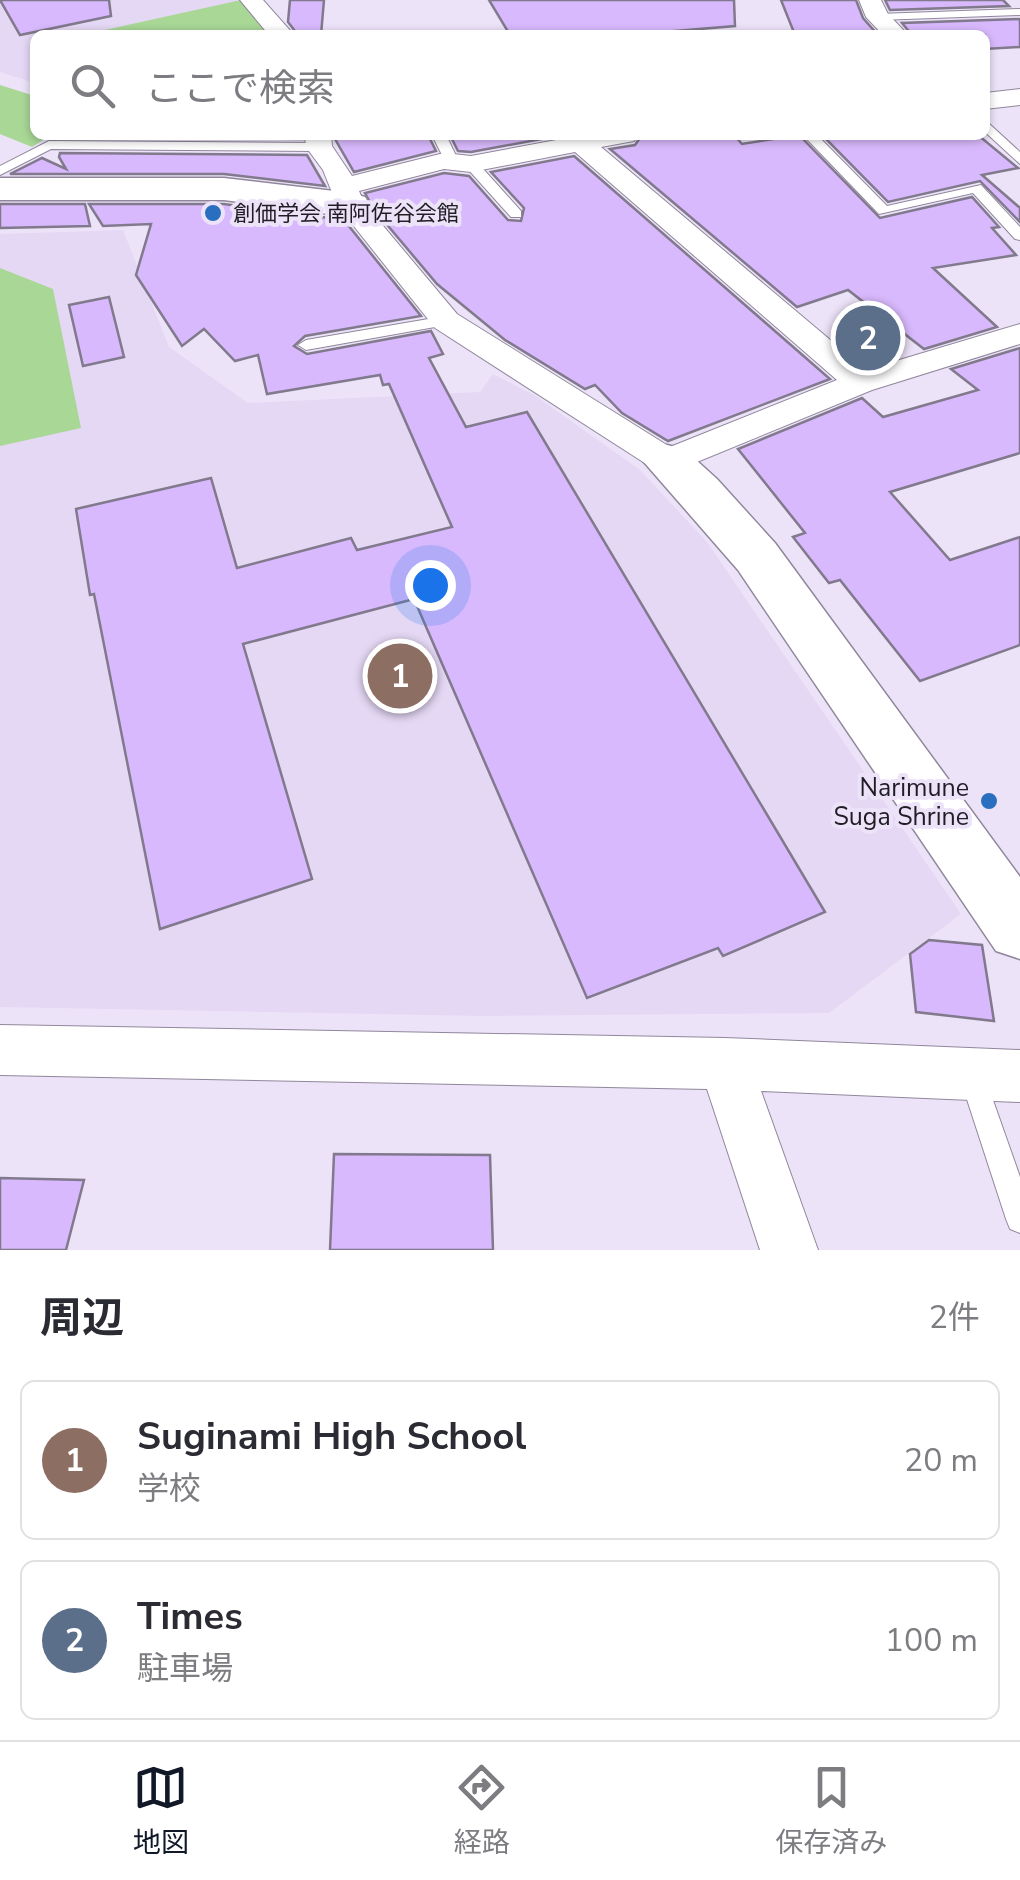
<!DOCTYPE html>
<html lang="ja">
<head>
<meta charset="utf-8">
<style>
	:root { --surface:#fff; --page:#f7f7f7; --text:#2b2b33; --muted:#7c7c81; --line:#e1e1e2; --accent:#111827 }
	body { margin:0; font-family:"Nunito Sans","Noto Sans JP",sans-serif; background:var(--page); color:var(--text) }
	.you { position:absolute; left:430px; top:585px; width:35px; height:35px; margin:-25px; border:8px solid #fff; border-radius:50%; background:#1a73e8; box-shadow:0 0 0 15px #1a73e833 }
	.badge { display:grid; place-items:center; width:65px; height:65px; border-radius:50%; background:var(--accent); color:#fff; font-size:32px; font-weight:700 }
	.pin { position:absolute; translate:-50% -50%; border:5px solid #fff; box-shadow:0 2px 10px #0006 }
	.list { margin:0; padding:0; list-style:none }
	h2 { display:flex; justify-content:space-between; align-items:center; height:130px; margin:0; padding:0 40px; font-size:42px }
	h2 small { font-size:32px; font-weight:400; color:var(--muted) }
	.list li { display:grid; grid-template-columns:65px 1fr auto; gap:30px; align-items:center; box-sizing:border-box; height:160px; margin:0 20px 20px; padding:0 20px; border:2px solid var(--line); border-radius:15px }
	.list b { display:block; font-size:38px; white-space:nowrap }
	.list p { margin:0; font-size:32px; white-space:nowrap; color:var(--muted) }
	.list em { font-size:32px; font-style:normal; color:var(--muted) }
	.icon { flex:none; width:55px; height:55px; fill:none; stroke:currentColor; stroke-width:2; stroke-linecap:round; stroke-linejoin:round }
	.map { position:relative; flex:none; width:1020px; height:1250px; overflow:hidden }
	.search { position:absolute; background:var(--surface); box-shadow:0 2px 8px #0004; left:30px; right:30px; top:30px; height:110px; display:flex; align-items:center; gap:25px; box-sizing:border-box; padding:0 35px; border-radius:15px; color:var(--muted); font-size:38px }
	.sheet { height:490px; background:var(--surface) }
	nav { display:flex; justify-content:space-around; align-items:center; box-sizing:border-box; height:140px; border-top:2px solid var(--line); background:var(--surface); font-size:28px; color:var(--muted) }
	nav a { display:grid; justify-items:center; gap:5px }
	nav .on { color:var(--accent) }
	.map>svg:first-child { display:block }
	.built { fill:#e5d8f5 }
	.green { fill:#a8d796 }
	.building { fill:#d9b9fd; stroke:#81798c; stroke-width:2.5 }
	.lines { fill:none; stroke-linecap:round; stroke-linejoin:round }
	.lane-casing { stroke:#90879b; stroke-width:2 }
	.street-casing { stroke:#90879b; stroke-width:2 }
	.secondary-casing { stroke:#90879b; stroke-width:3 }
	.lane { fill:#fff; fill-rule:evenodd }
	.street { fill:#fff; fill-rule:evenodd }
	.secondary { fill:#fff; fill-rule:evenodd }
	.poi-dot { fill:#296ebf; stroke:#ede3f9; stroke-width:4 }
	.labels { text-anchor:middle; stroke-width:8; stroke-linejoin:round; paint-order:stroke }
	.far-poi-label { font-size:22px; fill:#201d25; stroke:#ede3f9; text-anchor:start }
	.poi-label { font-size:25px; fill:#201d25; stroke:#ede3f9; text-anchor:end }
</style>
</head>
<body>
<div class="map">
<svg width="1020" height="1250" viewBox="0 0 1020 1250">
	<rect width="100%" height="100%" fill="#ede3f9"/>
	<!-- built -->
	<g class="built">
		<path d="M0 0H241L272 35H35V83L0 72Z"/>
		<path d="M123 230 169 347 248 403 480 392 493 374 534 395 639 469 707 542 961 914 829 1013 480 1016 0 1007V234Z"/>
	</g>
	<!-- green -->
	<g class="green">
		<path d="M241 0 272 35H82Z"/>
		<path d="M0 85 35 96V135H51L32 147 0 134Z"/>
		<path d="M0 268 53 289 81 428 0 446Z"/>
	</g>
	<!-- building -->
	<g class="building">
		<path d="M0 0H109L111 16 20 35Z"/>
		<path d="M290 0H324L321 35H298L288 22Z"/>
		<path d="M489 0H734L735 26 627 35H510Z"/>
		<path d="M781 0H856L863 18 878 35H795Z"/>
		<path d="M885 0H1003L1009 6 890 10Z"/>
		<path d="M1020 19V47L985 49V35H912L902 23Z"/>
		<path d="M67 135H301L302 139 66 137Z"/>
		<path d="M358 135H428L436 151 354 172 335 139Z"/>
		<path d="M450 135H563L471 152 458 151Z"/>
		<path d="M642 135H734L742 144 799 135 880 218 972 197 999 227 992 228 1016 255 933 268 997 327 924 349 848 290 797 307 610 149 635 145Z"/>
		<path d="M822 135H978L1018 168 982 175 1020 208V222L980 181 888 202Z"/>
		<path d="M60 153 307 155 325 186 224 174H10L42 158 66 169 59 157Z"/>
		<path d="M574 156 830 379 668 441 622 413 595 385 585 389 505 340 437 284 373 208 365 193 444 173 469 176 508 220 521 221 524 208 491 172Z"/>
		<path d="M0 204H85L90 226 0 228Z"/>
		<path d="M89 204H224L344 220 421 316 305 336 294 346 307 354 431 331 443 354 429 358 466 427 527 412 825 912 723 956 718 948 587 998 414 599 243 644 312 879 160 929 94 594 90 595 76 509 211 478 237 568 351 538 357 550 452 527 389 384 383 385 380 375 267 394 258 355 235 361 204 329 182 346 136 275 151 224 103 226Z"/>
		<path d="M109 297 124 357 83 366 69 305Z"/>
		<path d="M1020 348V453L890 492 950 560 1020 537V645L920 681 840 580 829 583 793 537 805 533 738 449 862 398 883 417 978 390 951 369Z"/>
		<path d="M929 940 982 945 994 1021 916 1012 910 954Z"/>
		<path d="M334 1154 490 1155 493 1250H330Z"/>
		<path d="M0 1178 84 1180 66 1250H0Z"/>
	</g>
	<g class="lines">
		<defs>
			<g id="lane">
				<path d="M1020 9V15L878 20 872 17 878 14Z"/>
				<path d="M985 120 1020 152V164L985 132Z"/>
				<path d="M432 135H446L459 162 457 165H447Z"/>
				<path d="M803 135H817L887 206 981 185 1020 227V240L1015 239 973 193 879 214Z"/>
				<path d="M49 141 319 143 326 147 319 151 51 149 0 175V166Z"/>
				<path d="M466 161H476L521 211V217H511L466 167Z"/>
				<path d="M446 316 452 318V324L306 350 298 345 306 340Z"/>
				<path d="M973 1065 982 1069 1020 1177V1233L1010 1229 1006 1219 960 1078 964 1069Z"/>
			</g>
			<g id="street">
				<path d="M240 0H263L294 35H269Z"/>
				<path d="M859 0H881L888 14 908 35H883L866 17Z"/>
				<path d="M1020 89V105L985 109V93Z"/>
				<path d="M305 135H331L332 146 352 176 444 153 471 156 583 135H638L634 141 601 147 866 370 1020 324V344L872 390 680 469 667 473 654 469 435 328 337 205 323 170 306 147ZM575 152 837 380 670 447 457 314 364 203 359 191 444 169 471 172Z"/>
				<path d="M0 1025 725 1038 1020 1050V1102L761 1091 818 1250H760L707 1089 0 1075Z"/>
			</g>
			<g id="secondary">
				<path d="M0 178H224L351 193 365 197 370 205 365 213 351 217 224 200H0Z"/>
				<path d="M667 445 684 449 717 479 775 543 1020 877V959L996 951 738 570 643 461 650 449Z"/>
			</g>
		</defs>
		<!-- lane casing -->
		<use href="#lane" class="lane-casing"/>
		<!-- street casing -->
		<use href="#street" class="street-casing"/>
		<!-- secondary casing -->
		<use href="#secondary" class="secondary-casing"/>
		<!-- lane -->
		<use href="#lane" class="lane"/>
		<!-- street -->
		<use href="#street" class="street"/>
		<!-- secondary -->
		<use href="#secondary" class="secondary"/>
	</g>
	<!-- markers -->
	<g class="poi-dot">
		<circle cx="213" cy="213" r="10"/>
		<circle cx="989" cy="801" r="10"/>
	</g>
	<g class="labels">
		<!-- far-poi labels -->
		<g class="far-poi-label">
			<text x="233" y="221">創価学会 南阿佐谷会館</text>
		</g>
		<!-- poi labels -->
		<g class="poi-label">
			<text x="969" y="796">Narimune<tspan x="969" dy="29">Suga Shrine</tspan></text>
		</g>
	</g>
</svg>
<div class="you"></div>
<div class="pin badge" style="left:400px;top:676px;background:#8d6e63">1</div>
<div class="pin badge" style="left:868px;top:338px;background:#5c6f8a">2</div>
<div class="search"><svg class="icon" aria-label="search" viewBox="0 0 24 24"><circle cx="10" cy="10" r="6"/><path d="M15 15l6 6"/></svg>ここで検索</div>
</div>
<section class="sheet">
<h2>周辺<small>2件</small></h2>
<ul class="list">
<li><span class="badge" style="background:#8d6e63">1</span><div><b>Suginami High School</b><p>学校</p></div><em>20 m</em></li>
<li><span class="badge" style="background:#5c6f8a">2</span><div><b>Times</b><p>駐車場</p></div><em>100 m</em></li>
</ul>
</section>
<nav>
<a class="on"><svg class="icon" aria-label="map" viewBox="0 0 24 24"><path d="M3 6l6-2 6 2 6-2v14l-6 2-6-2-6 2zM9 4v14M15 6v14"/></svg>地図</a>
<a><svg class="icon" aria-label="directions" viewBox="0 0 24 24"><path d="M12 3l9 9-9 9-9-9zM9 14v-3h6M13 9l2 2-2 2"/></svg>経路</a>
<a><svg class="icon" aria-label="saved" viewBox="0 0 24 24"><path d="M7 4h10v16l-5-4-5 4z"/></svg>保存済み</a>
</nav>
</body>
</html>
